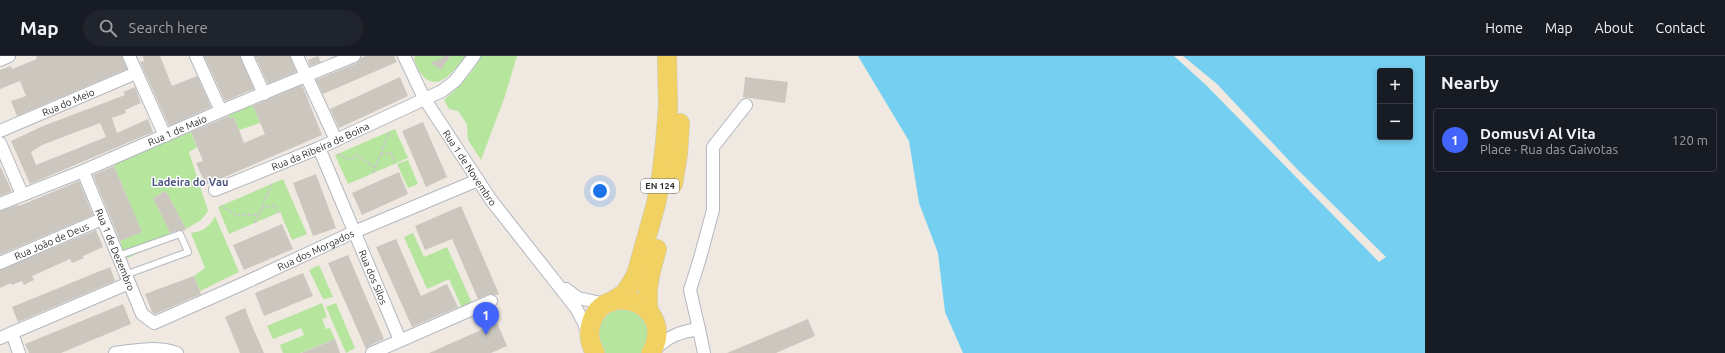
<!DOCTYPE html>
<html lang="en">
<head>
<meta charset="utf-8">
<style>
	:root { --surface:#171b24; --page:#20242c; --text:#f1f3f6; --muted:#9ea1a6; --line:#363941; --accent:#4264fb }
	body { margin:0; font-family:Ubuntu,sans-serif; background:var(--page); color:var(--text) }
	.controls { position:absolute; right:12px; top:12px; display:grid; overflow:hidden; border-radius:4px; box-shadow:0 2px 6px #0003 }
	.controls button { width:36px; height:36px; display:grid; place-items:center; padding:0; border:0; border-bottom:1px solid var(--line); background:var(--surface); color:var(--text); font:20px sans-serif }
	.you { position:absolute; left:600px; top:135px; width:14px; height:14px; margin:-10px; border:3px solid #fff; border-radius:50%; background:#1a73e8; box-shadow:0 0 0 6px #1a73e833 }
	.badge { display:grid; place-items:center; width:26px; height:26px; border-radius:50%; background:var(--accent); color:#fff; font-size:13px; font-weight:700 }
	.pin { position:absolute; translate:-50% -33px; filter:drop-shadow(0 1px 2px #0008) }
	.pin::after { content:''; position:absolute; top:21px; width:14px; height:12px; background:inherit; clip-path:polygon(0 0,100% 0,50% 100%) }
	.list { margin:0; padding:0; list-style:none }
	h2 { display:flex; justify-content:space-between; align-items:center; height:52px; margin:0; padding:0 16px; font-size:17px }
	h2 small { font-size:13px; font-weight:400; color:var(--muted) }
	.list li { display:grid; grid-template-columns:26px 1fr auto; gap:12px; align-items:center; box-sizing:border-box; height:64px; margin:0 8px 8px; padding:0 8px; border:1px solid var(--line); border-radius:4px }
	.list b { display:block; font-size:15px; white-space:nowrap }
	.list p { margin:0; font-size:13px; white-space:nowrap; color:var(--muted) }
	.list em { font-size:13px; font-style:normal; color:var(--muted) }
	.icon { flex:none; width:22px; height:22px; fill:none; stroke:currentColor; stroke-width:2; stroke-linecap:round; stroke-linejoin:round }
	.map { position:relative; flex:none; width:1425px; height:297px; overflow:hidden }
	header { display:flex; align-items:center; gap:24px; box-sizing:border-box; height:56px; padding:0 20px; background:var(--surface); border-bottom:1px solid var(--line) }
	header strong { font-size:19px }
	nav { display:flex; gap:22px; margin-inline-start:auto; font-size:14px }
	.search { width:280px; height:36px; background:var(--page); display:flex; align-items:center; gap:10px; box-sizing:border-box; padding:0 14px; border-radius:22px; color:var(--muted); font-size:15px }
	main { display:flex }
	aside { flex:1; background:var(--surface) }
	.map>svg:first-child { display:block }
	.green { fill:#b6e59e }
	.water { fill:#75cff0; fill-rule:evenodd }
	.building { fill:#cbc7bf; fill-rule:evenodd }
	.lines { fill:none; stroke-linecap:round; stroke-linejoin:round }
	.service-casing { stroke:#b4b7c1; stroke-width:8 }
	.minor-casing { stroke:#b4b7c1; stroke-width:14 }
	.primary-casing { stroke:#c9c9c9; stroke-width:20 }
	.path { stroke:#c9c9c9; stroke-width:2; stroke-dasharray:3 2; stroke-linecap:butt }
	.service { stroke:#fff; stroke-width:6 }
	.minor { stroke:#fff; stroke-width:12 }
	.primary { stroke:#f2d163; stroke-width:19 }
	.labels { text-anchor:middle; stroke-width:3; stroke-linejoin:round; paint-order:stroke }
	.shield { fill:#fff; stroke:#6d6d6d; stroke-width:1 }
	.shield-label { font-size:9px; font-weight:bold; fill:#2e2e2e }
	.street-label { font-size:10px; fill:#2e2e2e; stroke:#fff }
	.neighbourhood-label { font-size:11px; font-weight:bold; fill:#4d5680; stroke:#fff }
</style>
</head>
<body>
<header>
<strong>Map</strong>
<div class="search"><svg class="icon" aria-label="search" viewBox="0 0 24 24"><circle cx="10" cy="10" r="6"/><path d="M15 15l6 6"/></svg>Search here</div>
<nav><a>Home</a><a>Map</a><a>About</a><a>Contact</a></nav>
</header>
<main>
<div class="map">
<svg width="1425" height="297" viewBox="0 0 1425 297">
	<rect width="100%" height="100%" fill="#efe9e1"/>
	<!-- green -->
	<g class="green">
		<path d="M416 0H466C464 5 460 8 456 12 452 16 447 22 442 24 427 32 417 14 414 2Z"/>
		<path d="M481 0H517L505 40 481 104 468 84 467 68 458 55 449 53 444 44C459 31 472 18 481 0Z"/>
		<path d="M252 47 260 67 239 74 234 61 230 63 228 57Z"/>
		<path d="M395 73 408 102 348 128 335 99Z"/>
		<path d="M191 76 197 91 189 96 208 155 201 164 186 173 166 135 153 142 172 181 126 203 120 185 142 176 113 108Z"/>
		<path d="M408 104 418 128 408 132 397 108Z"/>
		<path d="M283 123 307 178 292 184 280 156 229 178 218 151Z"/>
		<path d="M215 160 239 216 200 235 194 220 205 212 191 177C203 175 210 171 215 160Z"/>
		<path d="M413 177 424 201 447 191 472 247 462 252 449 223 427 233 404 181Z"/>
		<path d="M319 209 333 241 324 243 322 241 309 214Z"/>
		<path d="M322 247 327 261 322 263 326 273 330 272 335 283 300 297H283L280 289 304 279 301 272 273 283 267 270Z"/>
		<path d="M336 247 355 292 346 297 326 251Z"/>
		<path d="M621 253 639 257 650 272 645 297H601L596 276C603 263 607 256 621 253Z"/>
	</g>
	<!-- water -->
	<path class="water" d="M858 0H1174L1206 29 1379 206 1386 201 1297 113 1217 28 1183 0H1425V297H963L945 256 938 197 919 147 909 85ZM1380 15H1410V81H1380Z"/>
	<!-- building -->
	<g class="building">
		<path d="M36 0H122L127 13 17 60 11 45 26 40 20 25 0 33V14L11 10 12 13 37 3Z"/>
		<path d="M143 0H160L172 30 197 20 211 51 169 70 140 6 144 5Z"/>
		<path d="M204 0H240L254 33 225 45Z"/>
		<path d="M255 0H290L296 16 268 28Z"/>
		<path d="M318 0 321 6 310 10 308 4Z"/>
		<path d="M366 0H394L397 6 323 38 316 24 357 7 361 2Z"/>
		<path d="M446 0H450L441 14 431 7Z"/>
		<path d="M400 21 408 40 339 72 330 53Z"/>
		<path d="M745 21 788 26 785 47 743 41Z"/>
		<path d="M302 29 322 79 206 129 196 107 203 105 191 76 229 60 230 63 234 61 244 87 265 78 253 50Z"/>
		<path d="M135 31 141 47 125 54 126 57 112 62 117 77 148 63 153 76 30 128 11 85 43 70 125 39 123 36ZM100 67 106 81 36 109 31 96 42 89Z"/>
		<path d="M423 66 447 121 426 131 402 75Z"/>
		<path d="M0 110 12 135 0 140Z"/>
		<path d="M114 110 142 176 120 185 93 119Z"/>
		<path d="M399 116 408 138 362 159 352 137Z"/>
		<path d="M316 118 336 172 313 180 293 127Z"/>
		<path d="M79 125 93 159 0 199V155L18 149 19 150Z"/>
		<path d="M166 135 186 173 183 175 179 174 170 177 153 142Z"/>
		<path d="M461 150 499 238 496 239 488 238 478 243 452 183 425 194 415 170Z"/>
		<path d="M282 168 293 193 244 214 233 189Z"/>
		<path d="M96 174 103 191 83 200 84 202 72 207 70 203 32 220 34 224 24 229 22 225 12 229 11 227 0 232V214Z"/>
		<path d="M396 183 421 240 447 228 458 251 412 271 376 191Z"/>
		<path d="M348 199 384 283 369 290 366 293 328 207Z"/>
		<path d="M110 211 115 225 18 266 12 251Z"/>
		<path d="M303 217 313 240 264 260 255 237Z"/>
		<path d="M194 220 201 238 155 258 152 256 145 238Z"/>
		<path d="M123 248 131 268 61 297H29L25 288Z"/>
		<path d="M245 252 250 265 264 297H240L233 280 225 261Z"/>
		<path d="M808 263 815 280 776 297H727Z"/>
		<path d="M497 267 507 290 491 297H429Z"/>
		<path d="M335 283 340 297H301Z"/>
	</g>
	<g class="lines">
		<defs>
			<path id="service" d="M118 200 180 178 188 196 125 219"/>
			<g id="minor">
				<path d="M129 0 165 80"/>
				<path d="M196 0 221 55"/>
				<path d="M247 0 264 38"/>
				<path d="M297 0 336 84"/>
				<path id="s1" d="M404 0 424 42 491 144 576 252 584 267 588 279"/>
				<path d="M0 4 9 0"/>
				<path id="s2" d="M0 75 136 17"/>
				<path d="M0 87 22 138"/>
				<path id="s3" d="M319 92 400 284"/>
				<path id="s4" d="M83 115 142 258 154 267 240 229 354 176 478 124"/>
				<path id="s5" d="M215 134 319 92 442 35 455 25 474 0"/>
				<path id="s6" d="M0 148 83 115 221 55 354 0"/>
				<path id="s7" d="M0 207 102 163"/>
				<path d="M566 233 578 242 606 248"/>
				<path d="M699 273 690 234 700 202 713 154V91L746 49"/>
				<path d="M12 277 19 297"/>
				<path d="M0 282 129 227"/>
				<path d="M654 294C669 280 679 276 699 273L704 297"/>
				<path d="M115 297C136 294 157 290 177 297"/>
				<path d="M372 297 491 245"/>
			</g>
			<g id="primary">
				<path d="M673 128 678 98 680 67"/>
				<path d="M611 246 625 237 636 219 656 148 661 122 665 88 668 50 667 0"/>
				<path d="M649 256C645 233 651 214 657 193"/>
				<path d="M595 297C590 287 588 279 591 268 604 221 678 249 651 297"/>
			</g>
		</defs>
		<!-- service casing -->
		<use href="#service" class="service-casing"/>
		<!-- minor casing -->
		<use href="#minor" class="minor-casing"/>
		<!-- primary casing -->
		<use href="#primary" class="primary-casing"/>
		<!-- path -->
		<g class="path">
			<path d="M338 98 350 104 356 99 375 111"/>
			<path d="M381 98 391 97 395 107"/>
			<path d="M373 117 390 75"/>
			<path d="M221 149 236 159H259"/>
			<path d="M262 152 275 149 279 157"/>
			<path d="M255 167 272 128"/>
		</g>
		<!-- service -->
		<use href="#service" class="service"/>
		<!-- minor -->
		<use href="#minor" class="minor"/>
		<!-- primary -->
		<use href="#primary" class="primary"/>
	</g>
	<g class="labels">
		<!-- shield labels -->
		<rect class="shield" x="641" y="123" width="38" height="14" rx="3"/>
		<g class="shield-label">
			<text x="660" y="133">EN 124</text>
		</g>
		<!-- street labels -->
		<g class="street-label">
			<text dy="4" stroke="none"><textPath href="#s2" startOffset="74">Rua do Meio</textPath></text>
			<text dy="4" stroke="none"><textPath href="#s6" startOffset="192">Rua 1 de Maio</textPath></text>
			<text dy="4" stroke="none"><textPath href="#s5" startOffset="114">Rua da Ribeira de Boina</textPath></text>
			<text dy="4" stroke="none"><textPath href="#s1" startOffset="130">Rua 1 de Novembro</textPath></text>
			<text dy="4" stroke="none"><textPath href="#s7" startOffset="56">Rua João de Deus</textPath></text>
			<text dy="4" stroke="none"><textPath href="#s4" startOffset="85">Rua 1 de Dezembro</textPath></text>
			<text dy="4" stroke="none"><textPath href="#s4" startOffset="347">Rua dos Morgados</textPath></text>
			<text dy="4" stroke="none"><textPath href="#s3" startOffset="140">Rua dos Silos</textPath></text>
		</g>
		<!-- neighbourhood labels -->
		<g class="neighbourhood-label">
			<text x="190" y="130">Ladeira do Vau</text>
		</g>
	</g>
</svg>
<div class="controls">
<button>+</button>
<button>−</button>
</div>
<div class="you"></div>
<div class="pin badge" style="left:486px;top:279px">1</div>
</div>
<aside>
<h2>Nearby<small></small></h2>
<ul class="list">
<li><span class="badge">1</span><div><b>DomusVi Al Vita</b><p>Place · Rua das Gaivotas</p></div><em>120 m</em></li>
</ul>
</aside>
</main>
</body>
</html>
